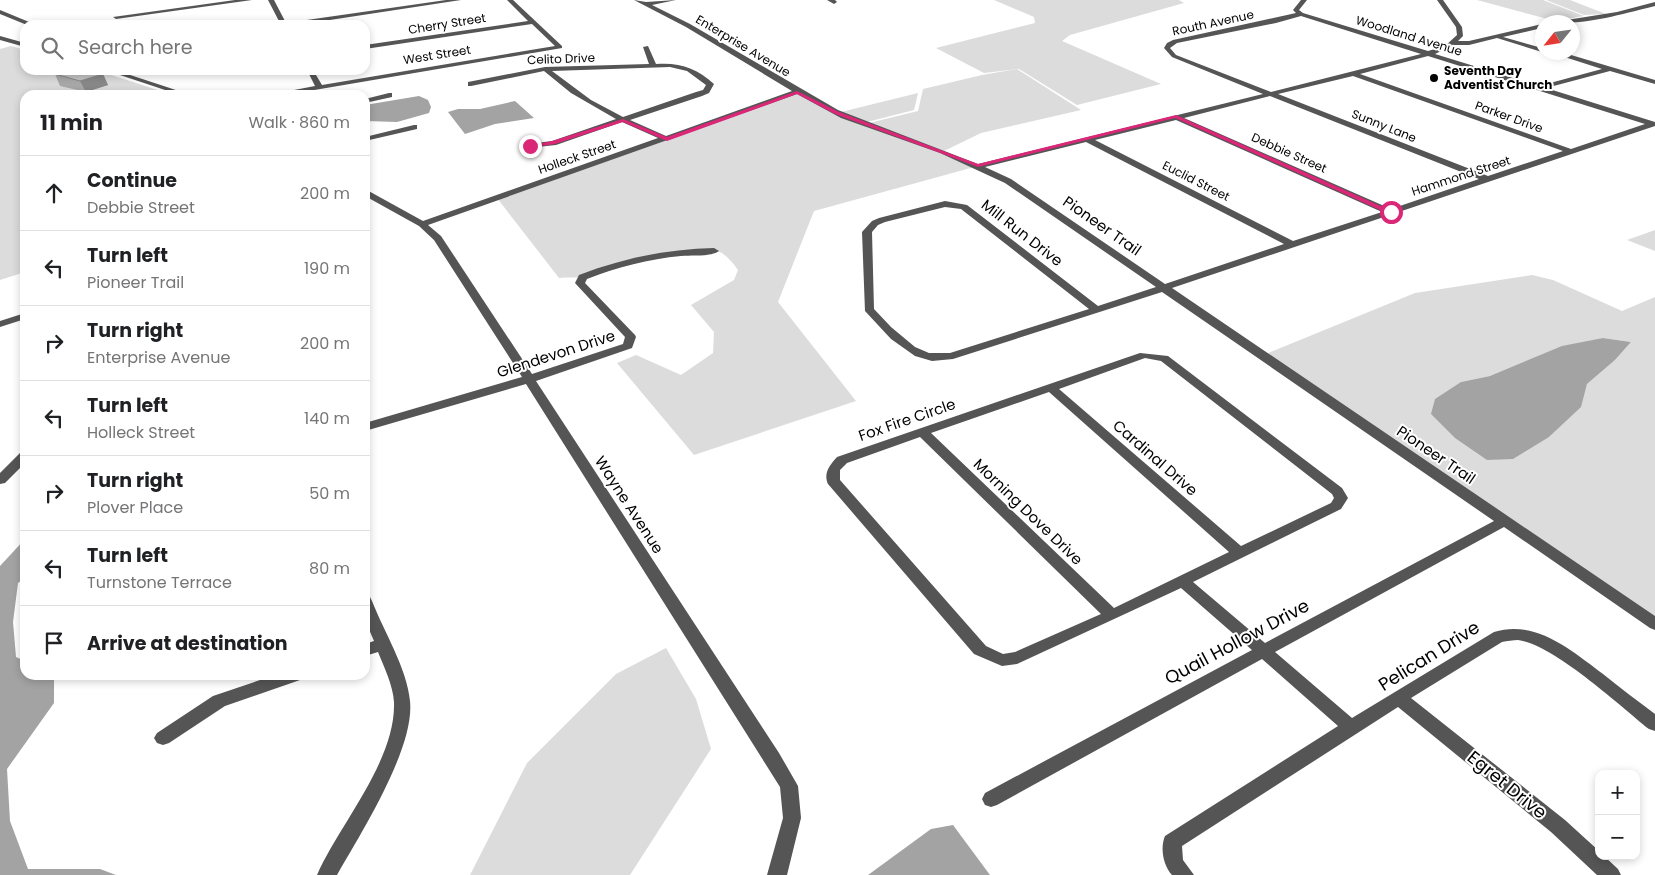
<!DOCTYPE html>
<html lang="en">
<head>
<meta charset="utf-8">
<style>
	:root { --surface:#fff; --page:#f2f2f2; --text:#202124; --muted:#757577; --line:#e0e0e0 }
	body { margin:0; font-family:Poppins,sans-serif; background:var(--page); color:var(--text) }
	.controls { position:absolute; right:15px; bottom:15px; display:grid; overflow:hidden; border-radius:10px; box-shadow:0 2px 8px #0003 }
	.controls button { width:45px; height:45px; display:grid; place-items:center; padding:0; border:0; border-bottom:1px solid var(--line); background:var(--surface); color:var(--text); font:25px sans-serif }
	.compass { position:absolute; left:1535px; top:15px; width:45px; height:45px; border-radius:50%; background:var(--surface); box-shadow:0 2px 8px #0003; rotate:240deg }
	.stop { position:absolute; width:15px; height:15px; margin:-11px; border:4px solid #db2777; border-radius:50%; background:#fff }
	.stop.end { background:#db2777; border-color:#fff; box-shadow:0 1px 5px #0008 }
	.list { margin:0; padding:0; list-style:none }
	h2 { display:flex; justify-content:space-between; align-items:center; height:65px; margin:0; padding:0 20px; font-size:21px }
	h2 small { font-size:16px; font-weight:400; color:var(--muted) }
	.list li { display:grid; grid-template-columns:32px 1fr auto; gap:15px; align-items:center; box-sizing:border-box; height:75px; padding:0 20px; border-top:1px solid var(--line) }
	.list b { display:block; font-size:19px; white-space:nowrap }
	.list p { margin:0; font-size:16px; white-space:nowrap; color:var(--muted) }
	.list em { font-size:16px; font-style:normal; color:var(--muted) }
	.icon { flex:none; width:28px; height:28px; fill:none; stroke:currentColor; stroke-width:2; stroke-linecap:round; stroke-linejoin:round }
	.map { position:relative; flex:none; width:1655px; height:875px; overflow:hidden }
	.search { position:absolute; background:var(--surface); box-shadow:0 2px 8px #0003; left:20px; top:20px; width:350px; height:55px; display:flex; align-items:center; gap:12px; box-sizing:border-box; padding:0 18px; border-radius:15px; color:var(--muted); font-size:19px }
	.panel { position:absolute; background:var(--surface); box-shadow:0 2px 8px #0003; left:20px; top:90px; width:350px; height:590px; border-radius:15px }
	.map>svg:first-child { display:block }
	.green { fill:#dcdcdc; fill-rule:evenodd }
	.water { fill:#a3a3a3 }
	.lines { fill:none; stroke-linecap:round; stroke-linejoin:round }
	.minor { fill:#555; fill-rule:evenodd }
	.wall { fill:#a9a9a9 }
	.shaded-wall { fill:#898989 }
	.building { fill:#c4c4c4; stroke:#898989 }
	.route { fill:#db2777 }
	.poi-dot { fill:#000; stroke:#fff; stroke-width:2 }
	.labels { text-anchor:middle; stroke-width:4; stroke-linejoin:round; paint-order:stroke }
	.far-street-label { font-size:12px; fill:#000; stroke:#fff }
	.far-poi-label { font-size:12px; font-weight:bold; fill:#000; stroke:#fff; text-anchor:start }
	.street-label { font-size:15px; fill:#000; stroke:#fff }
	.near-street-label { font-size:18px; fill:#000; stroke:#fff }
</style>
</head>
<body>
<div class="map">
<svg width="1655" height="875" viewBox="0 0 1655 875">
	<rect width="100%" height="100%" fill="#fff"/>
	<!-- green -->
	<g class="green">
		<path d="M994 0H1179L1184 3 1070 35 1062 41 1161 84 1077 105 1019 69 984 73 936 48 1035 23 1034 17Z"/>
		<path d="M1468 0H1543L1584 16 1555 21 1477 0Z"/>
		<path d="M1546 0H1570L1606 14 1584 15Z"/>
		<path d="M11 46 25 50V70H96L173 95H25V272L0 280V49Z"/>
		<path d="M1017 69 1081 110 981 133 944 151 978 166 814 211 778 302 856 401 694 455 617 363 636 355 681 375 713 353 714 332 691 305 734 280 738 270C734 264 728 257 722 253 694 239 615 273 583 277 575 278 567 277 559 278L497 198 797 92 865 124 918 111 923 89 982 75Z"/>
		<path d="M918 93 914 110 867 122 841 112Z"/>
		<path d="M1655 230V251L1627 240Z"/>
		<path d="M1532 275 1553 280 1622 311 1655 297V616L1266 354 1415 293ZM1603 338 1631 342 1615 360 1587 384 1580 407 1549 437 1461 382 1490 376Z"/>
		<path d="M666 648 696 699 711 749 630 875H470L527 763 616 674Z"/>
	</g>
	<!-- water -->
	<g class="water">
		<path d="M419 96 428 100 431 107 429 113 397 122 365 121V105Z"/>
		<path d="M515 101 534 118 495 124 465 134 448 112 458 109H480Z"/>
		<path d="M1603 338 1631 342 1615 360 1587 384 1581 407 1549 437 1513 459 1487 460 1455 438 1431 414 1435 399 1461 382 1490 376 1562 346Z"/>
		<path d="M25 539V578L18 583 13 622 16 657 25 661V675H54V703L7 769 10 821 28 869H100L116 875H0V566Z"/>
		<path d="M953 825 990 875H868L931 829Z"/>
	</g>
	<g class="lines">
		<!-- minor -->
		<g class="minor">
			<path d="M235 0H252L116 19 113 17Z"/>
			<path d="M268 0H274L286 23 446 0H461L297 25H281Z"/>
			<path d="M507 0H513L562 46V48L285 95H268L315 86 307 70H313L322 85 555 46 532 24 365 49V45L528 21Z"/>
			<path d="M634 0 646 2 676 0 652 5 690 24 838 110 978 164 1263 94 1172 57 1164 48 1167 43 1173 40 1296 13 1293 10 1301 0H1307L1299 10 1303 13 1428 51 1445 46 1457 35 1456 27 1437 0H1443L1462 27 1463 36 1458 41H1469L1542 24V28L1503 37 1542 48V52L1497 38 1469 45H1453L1435 54 1539 86 1602 69 1549 52H1561L1655 80V84L1610 71 1546 88 1655 122V126L1172 288 1655 616V630L1650 628 1504 527 1275 652 1352 718 1494 632C1536 619 1572 651 1603 674 1620 688 1638 701 1655 714V731L1649 729C1619 705 1553 644 1518 640 1513 640 1507 641 1502 642L1411 698 1565 820 1599 851V856H1604L1618 869 1621 875H1597L1551 832 1398 707 1182 846 1183 860 1194 875H1172C1163 865 1160 848 1165 836L1338 726 1262 659 997 805 991 807 985 805 982 799 985 793 1252 650 1181 588 1017 664 1002 666 974 654 828 484C823 473 830 465 837 457L1140 353 1168 356 1342 488 1348 498 1341 509 1193 582 1265 643 1494 521 1162 292 953 359 932 361 915 356 891 339 865 311 862 232 872 221 879 218 945 201 967 205 1098 306 1156 287 1005 183 940 153 841 118 797 94 428 225 441 236 532 374 623 344 625 337 575 283 579 275C623 258 668 249 714 248L719 251C711 257 692 255 681 256 649 259 617 267 587 279L585 283 635 335 636 337 632 348 536 381 779 753 798 786 801 818 787 875H767L783 818 780 787 526 384 365 431V423L522 377 434 240 419 226 365 196V189L423 221 658 138 622 122 556 145 528 148V144L552 141 616 119 571 93 544 71 471 86H468V82L545 67 649 64 643 47 648 46 656 64C679 62 697 68 714 84L709 93 702 96 630 120 666 136 792 91 686 27ZM1301 16 1421 54 1271 92 1176 55 1170 48 1177 43 1276 23ZM1428 56 1645 124 1571 149 1360 74ZM670 67 687 71 706 85 703 90 696 92 623 117 591 100 552 71ZM1353 76 1563 151 1488 176 1278 94ZM1270 96 1479 179 1391 209 1184 118ZM1176 120 1382 212 1293 241 1095 140ZM1086 142 1284 244 1165 284 1011 179 985 167ZM945 207 961 209 1089 309 950 353H929L915 347 891 327 874 309 872 232 878 225 885 222ZM1145 358 1161 361 1332 494 1334 498 1331 503 1241 546 1059 389ZM1049 392 1229 552 1114 608 931 433ZM920 437 1101 614 1015 652 1003 654 986 646 840 480V470L847 463Z"/>
			<path d="M827 0H835L837 2 834 4Z"/>
			<path d="M1655 2V6C1626 13 1583 26 1554 22L1617 12Z"/>
			<path d="M0 10 34 24 35 25H27L0 14Z"/>
			<path d="M0 36 25 43V47L0 40Z"/>
			<path d="M105 70H115L191 95H180Z"/>
			<path d="M212 70H221L218 72Z"/>
			<path d="M389 93H392V97L365 103V99Z"/>
			<path d="M414 125H417V129L365 141V137Z"/>
			<path d="M25 313V319L0 327V321Z"/>
			<path d="M25 452V463L5 483 0 484V473L20 453Z"/>
			<path d="M365 595 370 597 372 601C384 632 407 668 410 701 415 748 361 833 337 875H317C340 823 396 761 394 702 393 685 384 667 378 652L365 656V644L374 641 365 620Z"/>
			<path d="M275 675H302L300 680 225 706 169 743 163 745 157 743 154 738 157 733 213 696Z"/>
		</g>
	</g>
	<!-- wall -->
	<path class="wall" d="M55 74H103L108 85 86 92 60 86Z"/>
	<!-- shaded-wall -->
	<path class="shaded-wall" d="M103 74 108 85 86 92 80 81Z"/>
	<!-- building -->
	<path class="building" d="M69 70H91L103 74 80 81 55 74Z"/>
	<!-- route -->
	<path class="route" d="M797 91 839 112 978 164 1176 115 1394 212 1389 214 1175 118 978 167 835 114 797 94 667 141 623 122 555 144 530 148 528 146 552 141 623 119 667 137Z"/>
	<!-- markers -->
	<circle class="poi-dot" cx="1434" cy="78" r="5"/>
	<g class="labels">
		<!-- far-street labels -->
		<g class="far-street-label">
			<text transform="translate(1213 23) rotate(-12)" y="4">Routh Avenue</text>
			<text transform="translate(447 24) rotate(-9)" y="4">Cherry Street</text>
			<text transform="translate(1409 36) rotate(17)" y="4">Woodland Avenue</text>
			<text transform="translate(743 46) rotate(31)" y="4">Enterprise Avenue</text>
			<text transform="translate(437 55) rotate(-9)" y="4">West Street</text>
			<text transform="translate(561 59) rotate(-2)" y="4">Celito Drive</text>
			<text transform="translate(1509 117) rotate(20)" y="4">Parker Drive</text>
			<text transform="translate(1384 126) rotate(22)" y="4">Sunny Lane</text>
			<text transform="translate(1289 153) rotate(24)" y="4">Debbie Street</text>
			<text transform="translate(577 157) rotate(-19)" y="4">Holleck Street</text>
			<text transform="translate(1461 176) rotate(-18)" y="4">Hammond Street</text>
			<text transform="translate(1196 181) rotate(27)" y="4">Euclid Street</text>
		</g>
		<!-- far-poi labels -->
		<g class="far-poi-label">
			<text x="1444" y="75">Seventh Day<tspan x="1444" dy="14">Adventist Church</tspan></text>
		</g>
		<!-- street labels -->
		<g class="street-label">
			<text transform="translate(1102 226) rotate(35)" y="5">Pioneer Trail</text>
			<text transform="translate(1022 233) rotate(38)" y="5">Mill Run Drive</text>
			<text transform="translate(556 354) rotate(-18)" y="5">Glendevon Drive</text>
			<text transform="translate(907 420) rotate(-19)" y="5">Fox Fire Circle</text>
			<text transform="translate(1436 455) rotate(34)" y="5">Pioneer Trail</text>
			<text transform="translate(1155 458) rotate(41)" y="5">Cardinal Drive</text>
			<text transform="translate(629 505) rotate(57)" y="5">Wayne Avenue</text>
			<text transform="translate(1028 512) rotate(44)" y="5">Morning Dove Drive</text>
		</g>
		<!-- near-street labels -->
		<g class="near-street-label">
			<text transform="translate(1237 642) rotate(-28)" y="6">Quail Hollow Drive</text>
			<text transform="translate(1429 656) rotate(-32)" y="6">Pelican Drive</text>
			<text transform="translate(1507 785) rotate(39)" y="6">Egret Drive</text>
		</g>
	</g>
</svg>
<div class="controls">
<button>+</button>
<button>−</button>
</div>
<svg class="compass" viewBox="-18 -18 36 36"><path d="M0-13l5 13h-10z" fill="#e53935"/><path d="M0 13l5-13h-10z" fill="#757577"/></svg>
<div class="stop" style="left:1391px;top:212px"></div>
<div class="stop end" style="left:530px;top:146px"></div>
<div class="search"><svg class="icon" aria-label="search" viewBox="0 0 24 24"><circle cx="10" cy="10" r="6"/><path d="M15 15l6 6"/></svg>Search here</div>
<section class="panel">
<h2>11 min<small>Walk · 860 m</small></h2>
<ul class="list">
<li><svg class="icon" aria-label="ahead" viewBox="0 0 24 24"><path d="M12 20V5M6 11l6-6 6 6"/></svg><div><b>Continue</b><p>Debbie Street</p></div><em>200 m</em></li>
<li><svg class="icon" aria-label="left" viewBox="0 0 24 24"><path d="M17 20v-9H6M10 6l-5 5 5 5"/></svg><div><b>Turn left</b><p>Pioneer Trail</p></div><em>190 m</em></li>
<li><svg class="icon" aria-label="right" viewBox="0 0 24 24"><path d="M7 20v-9h11M14 6l5 5-5 5"/></svg><div><b>Turn right</b><p>Enterprise Avenue</p></div><em>200 m</em></li>
<li><svg class="icon" aria-label="left" viewBox="0 0 24 24"><path d="M17 20v-9H6M10 6l-5 5 5 5"/></svg><div><b>Turn left</b><p>Holleck Street</p></div><em>140 m</em></li>
<li><svg class="icon" aria-label="right" viewBox="0 0 24 24"><path d="M7 20v-9h11M14 6l5 5-5 5"/></svg><div><b>Turn right</b><p>Plover Place</p></div><em>50 m</em></li>
<li><svg class="icon" aria-label="left" viewBox="0 0 24 24"><path d="M17 20v-9H6M10 6l-5 5 5 5"/></svg><div><b>Turn left</b><p>Turnstone Terrace</p></div><em>80 m</em></li>
<li><svg class="icon" aria-label="arrive" viewBox="0 0 24 24"><path d="M6 21V4h12l-3 4 3 4H6"/></svg><div><b>Arrive at destination</b></div></li>
</ul>
</section>
</div>
</body>
</html>
